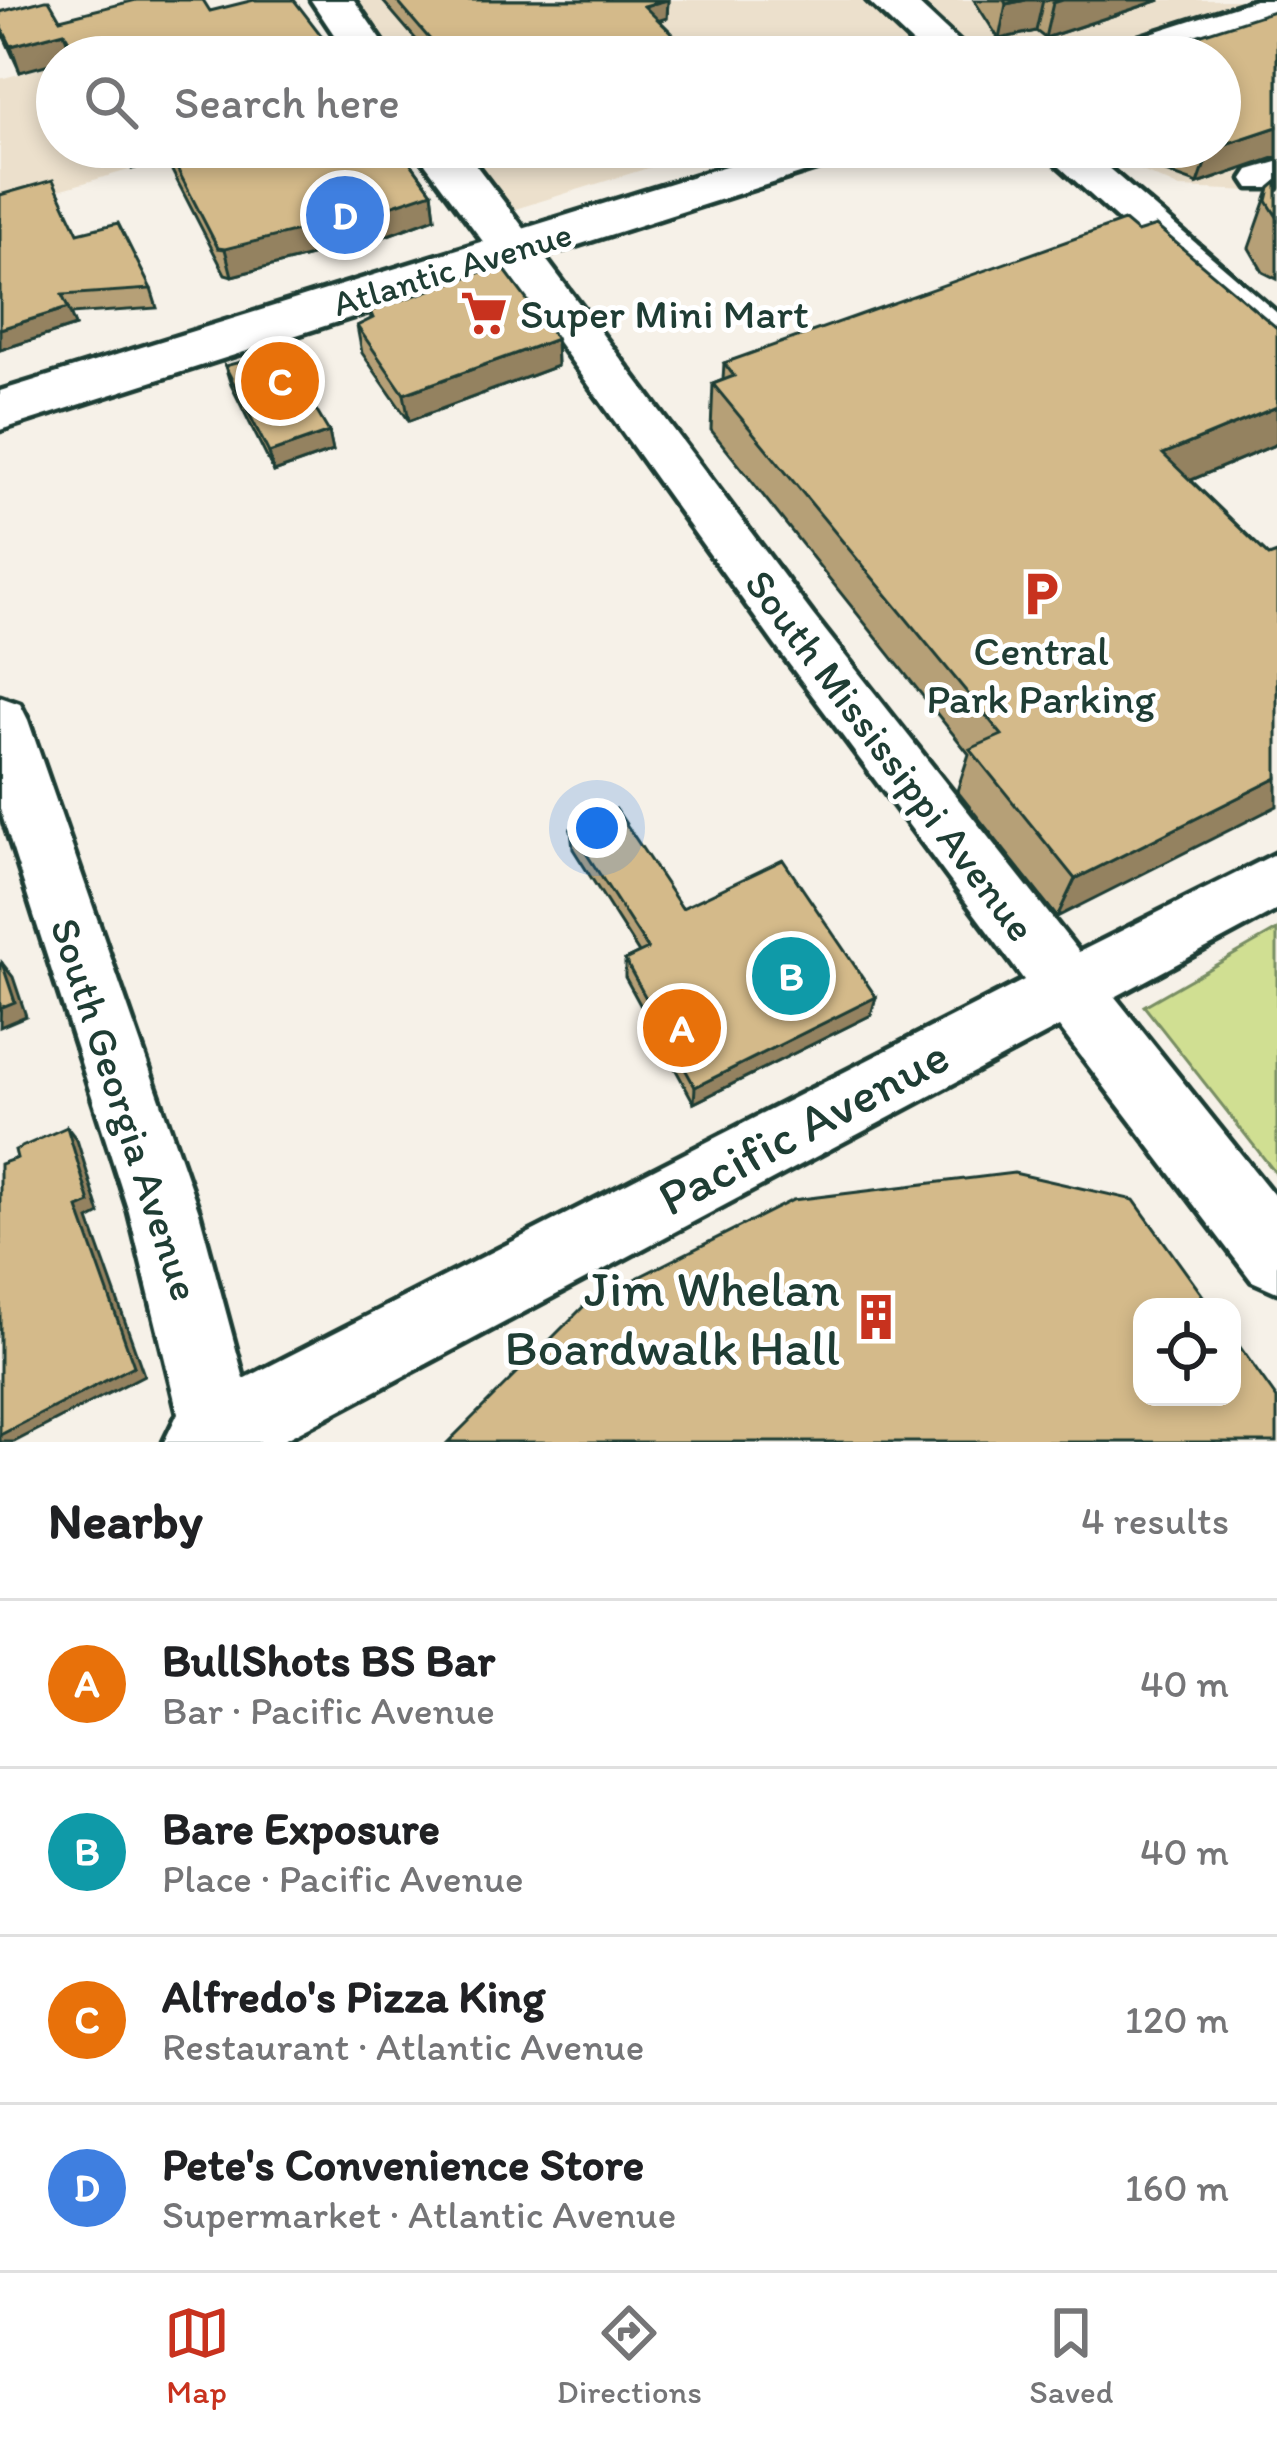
<!DOCTYPE html>
<html lang="en">
<head>
<meta charset="utf-8">
<style>
	:root { --surface:#fff; --page:#f6f6f6; --text:#202124; --muted:#757577; --line:#e0e0e0; --accent:#c8321e }
	body { margin:0; font-family:Itim,sans-serif; background:var(--page); color:var(--text) }
	.controls { position:absolute; right:36px; bottom:36px; display:grid; overflow:hidden; border-radius:24px; box-shadow:0 6px 18px #0003 }
	.controls button { width:108px; height:108px; display:grid; place-items:center; padding:0; border:0; border-bottom:3px solid var(--line); background:var(--surface); color:var(--text); font:60px sans-serif }
	.you { position:absolute; left:597px; top:828px; width:42px; height:42px; margin:-30px; border:9px solid #fff; border-radius:50%; background:#1a73e8; box-shadow:0 0 0 18px #1a73e833 }
	.badge { display:grid; place-items:center; width:78px; height:78px; border-radius:50%; background:var(--accent); color:#fff; font-size:39px; font-weight:700 }
	.pin { position:absolute; translate:-50% -50%; border:6px solid #fff; box-shadow:0 3px 12px #0006 }
	.list { margin:0; padding:0; list-style:none }
	h2 { display:flex; justify-content:space-between; align-items:center; height:156px; margin:0; padding:0 48px; font-size:51px }
	h2 small { font-size:39px; font-weight:400; color:var(--muted) }
	.list li { display:grid; grid-template-columns:78px 1fr auto; gap:36px; align-items:center; box-sizing:border-box; height:168px; padding:0 48px; border-top:3px solid var(--line) }
	.list b { display:block; font-size:45px; white-space:nowrap }
	.list p { margin:0; font-size:39px; white-space:nowrap; color:var(--muted) }
	.list em { font-size:39px; font-style:normal; color:var(--muted) }
	.icon { flex:none; width:66px; height:66px; fill:none; stroke:currentColor; stroke-width:2; stroke-linecap:round; stroke-linejoin:round }
	.map { position:relative; flex:none; width:1277px; height:1442px; overflow:hidden }
	.search { position:absolute; background:var(--surface); box-shadow:0 6px 18px #0003; left:36px; right:36px; top:36px; height:132px; display:flex; align-items:center; gap:30px; box-sizing:border-box; padding:0 42px; border-radius:66px; color:var(--muted); font-size:45px }
	.sheet { height:828px; background:var(--surface) }
	nav { display:flex; justify-content:space-around; align-items:center; box-sizing:border-box; height:168px; border-top:3px solid var(--line); background:var(--surface); font-size:33px; color:var(--muted) }
	nav a { display:grid; justify-items:center; gap:6px }
	nav .on { color:var(--accent) }
	.map>svg:first-child { display:block }
	.built { fill:#ece0cc }
	.green { fill:#d0df92; stroke:#788e63; stroke-width:3 }
	.lines { fill:none; stroke-linecap:round; stroke-linejoin:round }
	.minor-casing { stroke:#1f3d34; stroke-width:9 }
	.major-casing { stroke:#1f3d34; stroke-width:9 }
	.highway-casing { stroke:#1f3d34; stroke-width:9 }
	.minor { fill:#fff; fill-rule:evenodd }
	.major { fill:#fff; fill-rule:evenodd }
	.highway { fill:#fff; fill-rule:evenodd }
	.wall { fill:#b6a077; stroke:#1f3d34; stroke-width:3 }
	.shaded-wall { fill:#948261; stroke:#1f3d34; stroke-width:3 }
	.building { fill:#d4ba8a; stroke:#1f3d34; stroke-width:3 }
	.labels { text-anchor:middle; stroke-width:10; stroke-linejoin:round; paint-order:stroke }
	.far-street-label { font-size:36px; fill:#1f3d34; stroke:#fff }
	.poi-label { font-size:42px; fill:#1f3d34; stroke:#fff; text-anchor:start }
	.street-label { font-size:42px; fill:#1f3d34; stroke:#fff }
	.near-street-label { font-size:51px; fill:#1f3d34; stroke:#fff }
	.near-poi-label { font-size:51px; fill:#1f3d34; stroke:#fff; text-anchor:end }
</style>
</head>
<body>
<div class="map">
<svg width="1277" height="1442" viewBox="0 0 1277 1442">
	<rect width="100%" height="100%" fill="#f6f1e8"/>
	<filter id="ink" filterUnits="userSpaceOnUse"><feTurbulence type="fractalNoise" baseFrequency=".00833" numOctaves="2"/><feDisplacementMap in="SourceGraphic" scale="24" xChannelSelector="R" yChannelSelector="G"/><feConvolveMatrix kernelMatrix="1 2 1 2 8 2 1 2 1" color-interpolation-filters="sRGB"/></filter>
	<g filter="url(#ink)">
		<!-- built -->
		<g class="built">
			<path d="M349 0H1277V192L1180 188 1089 147H1220V57H393Z"/>
			<path d="M57 64V147H163L154 150 160 161 0 207V79Z"/>
			<path d="M463 147H716L512 210Z"/>
		</g>
		<!-- green -->
		<path class="green" d="M1277 930V1175L1144 1006Z"/>
		<g class="lines">
			<defs>
				<g id="minor">
					<path d="M1038 147H1084L1277 313V353L1261 349Z"/>
					<path d="M1277 162V188H1249L1243 179 1249 170Z"/>
					<path d="M514 234 530 238 813 615 1079 952 1277 853V910L1115 997 1277 1199V1292L1252 1281 1059 1027 280 1442H164L178 1413 129 1212 0 809V697L20 704 28 720 199 1212 244 1379 1024 980 775 645 498 258 492 248 498 238Z"/>
				</g>
				<g id="major">
					<path d="M311 0H354L393 57H349Z"/>
					<path d="M867 0H914L975 57H927Z"/>
					<path d="M413 147H462L539 248 532 259 514 264 496 259Z"/>
				</g>
				<g id="highway">
					<path d="M1255 0H1277V21L1165 57H1098L1104 48Z"/>
					<path d="M787 147H860L853 157 0 430V391Z"/>
				</g>
			</defs>
			<!-- minor casing -->
			<use href="#minor" class="minor-casing"/>
			<!-- major casing -->
			<use href="#major" class="major-casing"/>
			<!-- highway casing -->
			<use href="#highway" class="highway-casing"/>
			<!-- minor -->
			<use href="#minor" class="minor"/>
			<!-- major -->
			<use href="#major" class="major"/>
			<!-- highway -->
			<use href="#highway" class="highway"/>
		</g>
		<!-- wall -->
		<g class="wall">
			<path d="M382 0H668L667 18 659 20 696 57H431Z"/>
			<path d="M974 0H1160L1045 38 1036 31 999 39Z"/>
			<path d="M1277 10V157L1198 184 1130 159 1116 147H1220Z"/>
			<path d="M210 11 338 57H57L20 72 0 28V24L60 19Z"/>
			<path d="M121 147H399L432 192 435 218 374 240 232 276 225 274 166 159 132 169Z"/>
			<path d="M1277 182V279L1263 272 1249 248 1270 188Z"/>
			<path d="M1137 232 1277 328V444L1191 480 1269 556 1057 917 957 791 969 754 711 430 713 384 723 380 724 363Z"/>
			<path d="M78 233 151 289 157 308 70 314 75 326 0 350Z"/>
			<path d="M370 311 556 339 557 366 409 421 362 353 357 326 371 319Z"/>
			<path d="M225 366 329 432 333 451 274 472 231 385Z"/>
			<path d="M571 830 682 908 871 1015 694 1103 625 977V960L639 953 573 849Z"/>
		</g>
		<!-- shaded-wall -->
		<g class="shaded-wall">
			<path d="M668 0 667 18 644 25V6Z"/>
			<path d="M1026 0H1043L1036 31 999 39 1006 4Z"/>
			<path d="M1063 0H1160L1045 38 1053 3Z"/>
			<path d="M64 32 72 57H57V62L20 72 11 46Z"/>
			<path d="M1277 127V157L1198 184 1210 149Z"/>
			<path d="M126 147H162L166 159 132 169Z"/>
			<path d="M432 192 435 218 374 240 232 276 225 249Z"/>
			<path d="M68 308 75 326 0 350V329Z"/>
			<path d="M556 339 557 366 409 421 404 394Z"/>
			<path d="M1277 407V444L1146 499 1163 454Z"/>
			<path d="M329 432 333 451 274 472 269 453Z"/>
			<path d="M1277 778V806L1057 917 1075 879Z"/>
			<path d="M2 963 13 977 26 1016 0 1027Z"/>
			<path d="M876 997 871 1015 694 1103 695 1087Z"/>
			<path d="M67 1127 77 1140 100 1214 89 1220 144 1375 14 1442H0V1435Z"/>
		</g>
		<!-- building -->
		<g class="building">
			<path d="M45 0H49L60 19 136 0H203L210 11 254 0H294L338 57H78L64 32 11 46 0 24V12Z"/>
			<path d="M396 0H666L644 6 696 57H445Z"/>
			<path d="M1004 0H1026L1006 4Z"/>
			<path d="M1277 10V127L1220 146V57H1130Z"/>
			<path d="M166 147H399L432 192 370 213 225 249 218 248Z"/>
			<path d="M53 180 78 233 118 223 151 289 62 295 68 308 0 329V195Z"/>
			<path d="M1277 182V217L1267 201 1270 188Z"/>
			<path d="M1124 221 1137 232 1156 226 1277 328V407L1163 454 1269 556 1277 553V778L1075 879 970 749 1002 735 713 384 734 376 724 363Z"/>
			<path d="M501 265 556 339 404 394 357 326 373 318 370 311Z"/>
			<path d="M281 351 329 432 269 453 225 366Z"/>
			<path d="M616 809 682 908 783 860 876 997 695 1087 625 960 648 949 571 830Z"/>
			<path d="M2 963 15 1002 0 1008V964Z"/>
			<path d="M67 1127 90 1203 78 1208 134 1366 0 1435V1164L17 1158 15 1150Z"/>
			<path d="M1014 1173 1134 1200 1211 1307H1142V1397H1232V1336L1277 1399V1442H448L587 1303 793 1200Z"/>
		</g>
	</g>
	<!-- icons -->
	<defs>
		<symbol id="supermarket-bare" viewBox="-9 -9 18 18"><path d="M-6-5.5h2.5l.6 2H6L4.5 2H-2.5L-4.4-4H-6ZM-1.5 3.2a1.3 1.3 0 1 0 .1 0ZM3 3.2a1.3 1.3 0 1 0 .1 0Z" fill="#c8321e" stroke="#fff" stroke-width="2.5" paint-order="stroke"/></symbol>
		<symbol id="parking-bare" viewBox="-9 -9 18 18"><path d="M-3.5-5.5H1a3.5 3.5 0 0 1 0 7H-1V5.5H-3.5ZM-1-3.4V-.6H.8a1.4 1.4 0 0 0 0-2.8Z" fill="#c8321e" stroke="#fff" stroke-width="2.5" paint-order="stroke"/></symbol>
		<symbol id="building-bare" viewBox="-9 -9 18 18"><path d="M-4-6H4V6H1V3H-1V6H-4ZM-2.5-4.3h1.7v1.8h-1.7ZM.8-4.3h1.7v1.8H.8ZM-2.5-1h1.7V.8h-1.7ZM.8-1h1.7V.8H.8Z" fill="#c8321e" stroke="#fff" stroke-width="2.5" paint-order="stroke"/></symbol>
	</defs>
	<g fill-rule="evenodd">
		<use href="#supermarket-bare" x="451" y="280" width="66" height="66"/>
		<use href="#parking-bare" x="1008" y="561" width="66" height="66"/>
		<use href="#building-bare" x="843" y="1284" width="66" height="66"/>
	</g>
	<g class="labels">
		<!-- far-street labels -->
		<g class="far-street-label">
			<text transform="translate(452 268) rotate(-17)" y="13">Atlantic Avenue</text>
		</g>
		<!-- poi labels -->
		<g class="poi-label">
			<text x="520" y="328">Super Mini Mart</text>
			<text x="1041" y="665" text-anchor="middle">Central<tspan x="1041" dy="48">Park Parking</tspan></text>
		</g>
		<!-- street labels -->
		<g class="street-label">
			<text transform="translate(891 755) rotate(53)" y="15">South Mississippi Avenue</text>
			<text transform="translate(126 1109) rotate(72)" y="15">South Georgia Avenue</text>
		</g>
		<!-- near-street labels -->
		<g class="near-street-label">
			<text transform="translate(803 1126) rotate(-28)" y="18">Pacific Avenue</text>
		</g>
		<!-- near-poi labels -->
		<g class="near-poi-label">
			<text x="840" y="1306">Jim Whelan<tspan x="840" dy="59">Boardwalk Hall</tspan></text>
		</g>
	</g>
</svg>
<div class="controls">
<button><svg class="icon" aria-label="locate" viewBox="0 0 24 24"><circle cx="12" cy="12" r="6"/><path d="M12 2v4M12 18v4M2 12h4M18 12h4"/></svg></button>
</div>
<div class="you"></div>
<div class="pin badge" style="left:682px;top:1028px;background:#e8710a">A</div>
<div class="pin badge" style="left:791px;top:976px;background:#0f9aa8">B</div>
<div class="pin badge" style="left:280px;top:381px;background:#e8710a">C</div>
<div class="pin badge" style="left:345px;top:215px;background:#3f7fe0">D</div>
<div class="search"><svg class="icon" aria-label="search" viewBox="0 0 24 24"><circle cx="10" cy="10" r="6"/><path d="M15 15l6 6"/></svg>Search here</div>
</div>
<section class="sheet">
<h2>Nearby<small>4 results</small></h2>
<ul class="list">
<li><span class="badge" style="background:#e8710a">A</span><div><b>BullShots BS Bar</b><p>Bar · Pacific Avenue</p></div><em>40 m</em></li>
<li><span class="badge" style="background:#0f9aa8">B</span><div><b>Bare Exposure</b><p>Place · Pacific Avenue</p></div><em>40 m</em></li>
<li><span class="badge" style="background:#e8710a">C</span><div><b>Alfredo's Pizza King</b><p>Restaurant · Atlantic Avenue</p></div><em>120 m</em></li>
<li><span class="badge" style="background:#3f7fe0">D</span><div><b>Pete's Convenience Store</b><p>Supermarket · Atlantic Avenue</p></div><em>160 m</em></li>
</ul>
</section>
<nav>
<a class="on"><svg class="icon" aria-label="map" viewBox="0 0 24 24"><path d="M3 6l6-2 6 2 6-2v14l-6 2-6-2-6 2zM9 4v14M15 6v14"/></svg>Map</a>
<a><svg class="icon" aria-label="directions" viewBox="0 0 24 24"><path d="M12 3l9 9-9 9-9-9zM9 14v-3h6M13 9l2 2-2 2"/></svg>Directions</a>
<a><svg class="icon" aria-label="saved" viewBox="0 0 24 24"><path d="M7 4h10v16l-5-4-5 4z"/></svg>Saved</a>
</nav>
</body>
</html>
